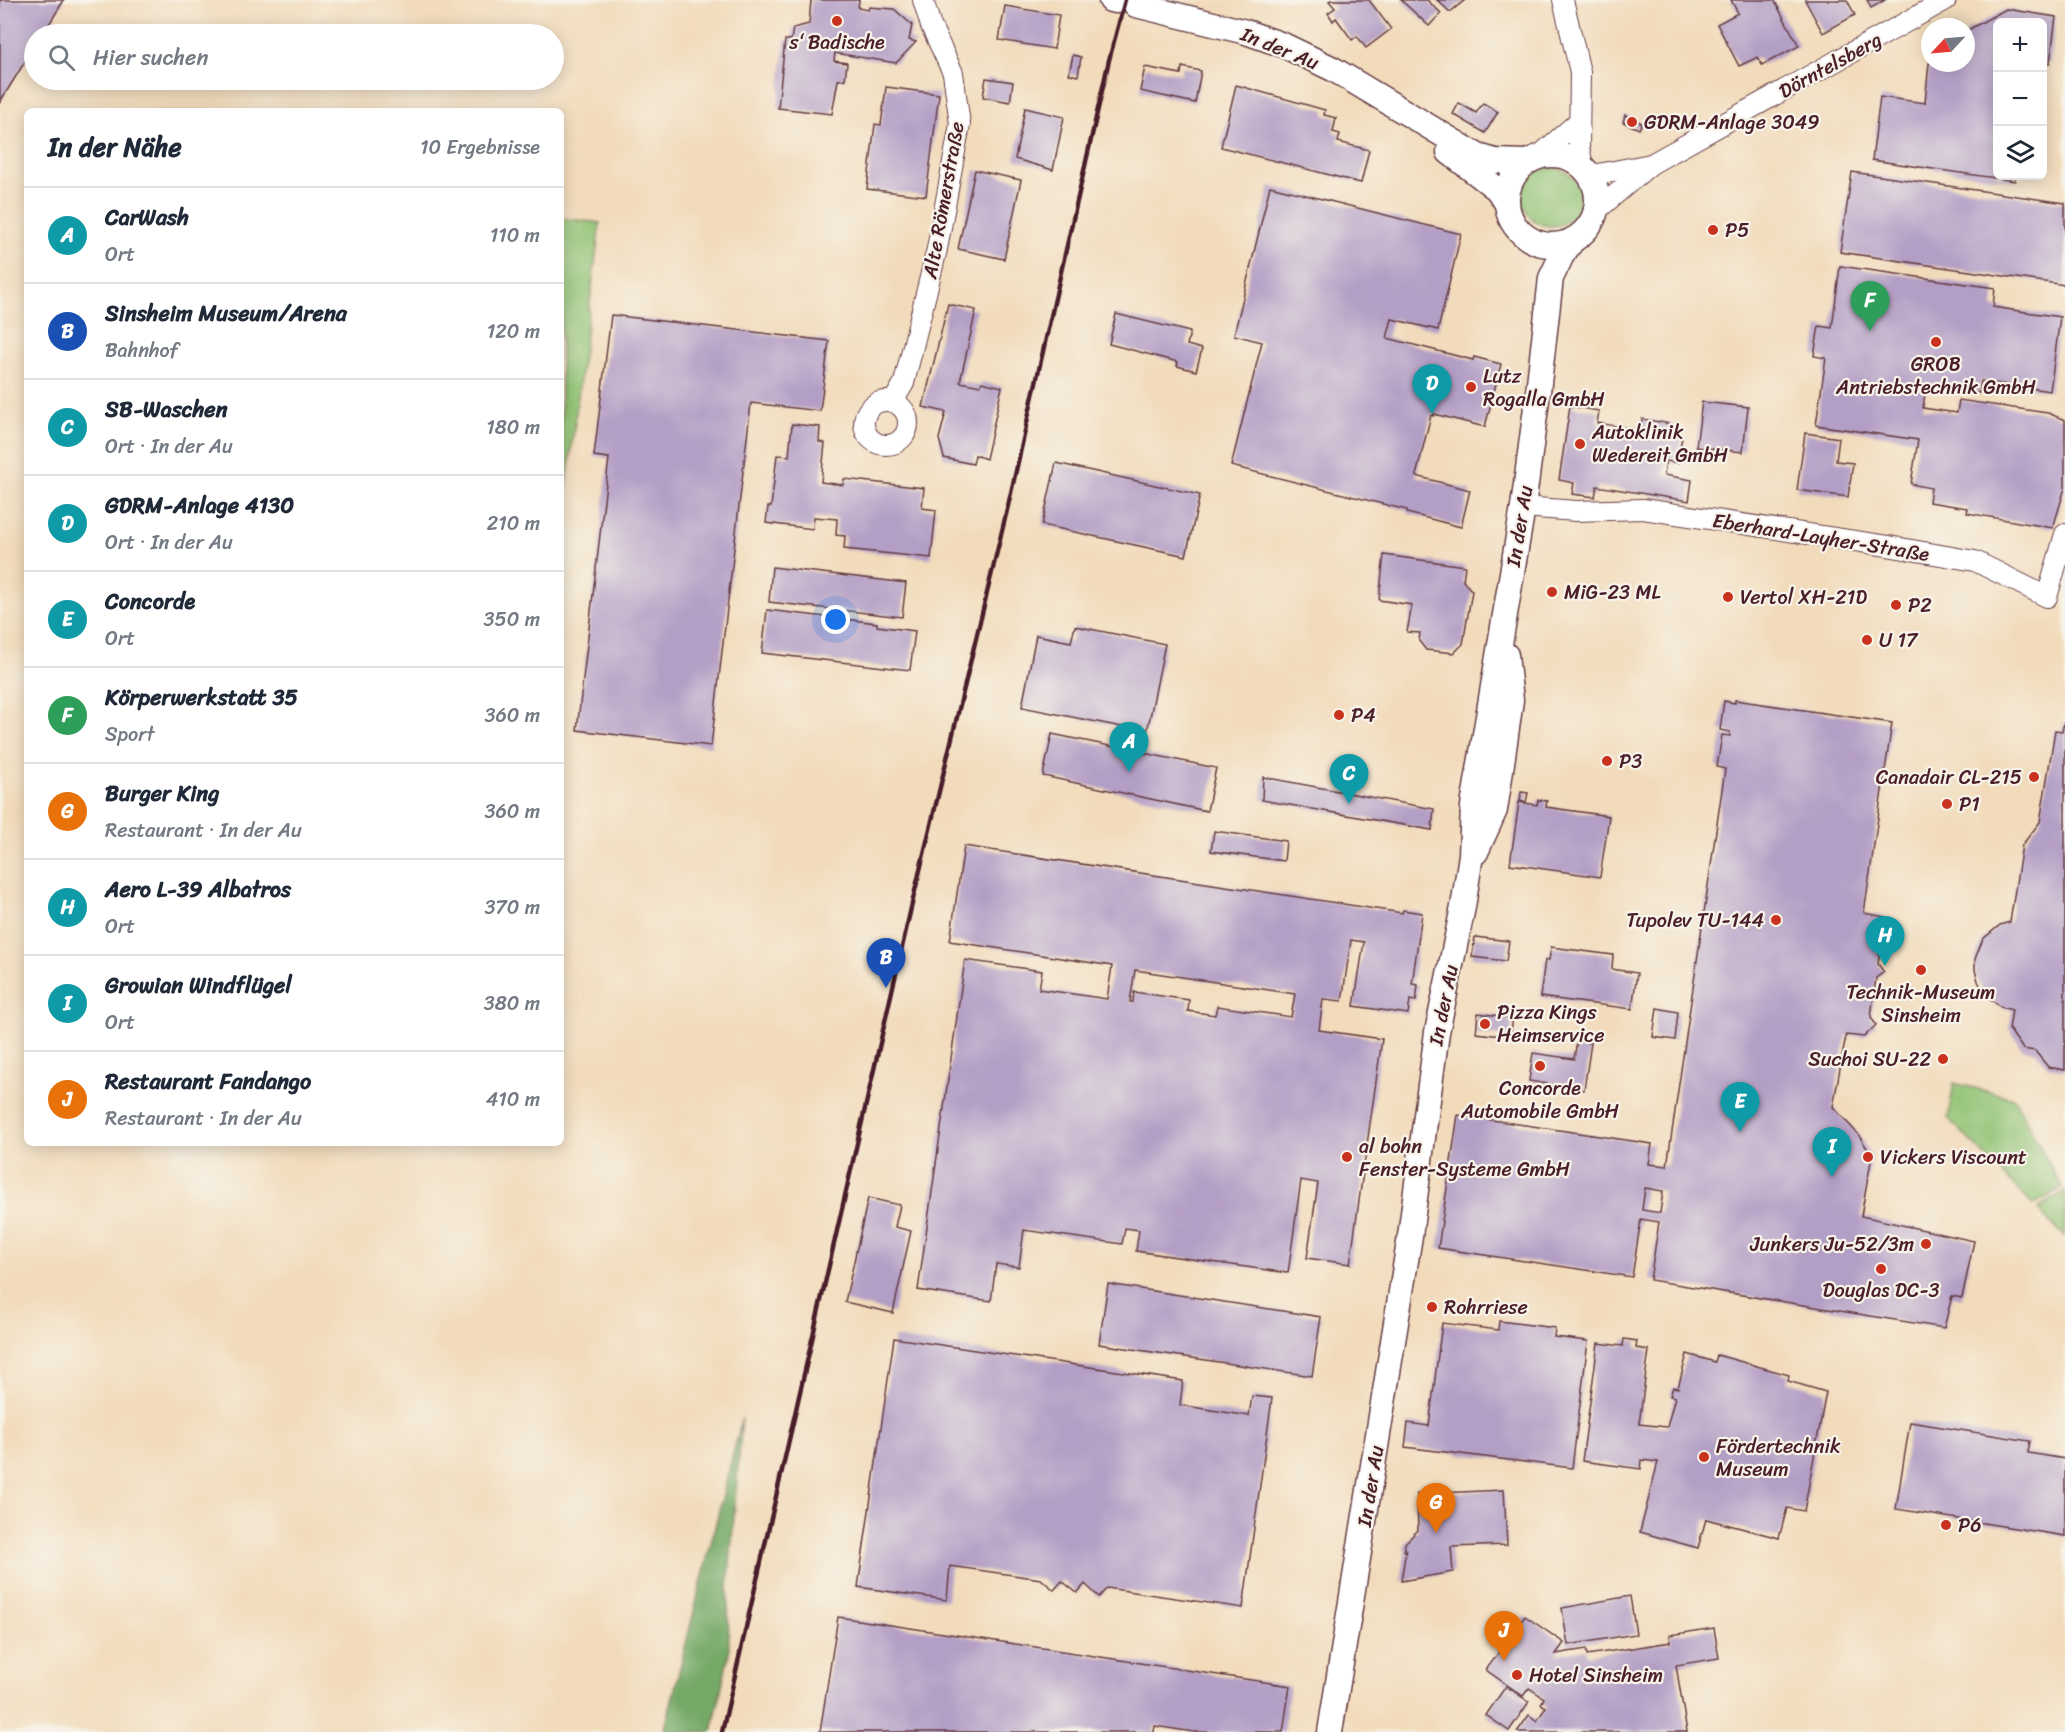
<!DOCTYPE html>
<html lang="de">
<head>
<meta charset="utf-8">
<style>
	:root { --surface:#fff; --page:#f2f2f3; --text:#1f2937; --muted:#747a83; --line:#e0e1e3; --accent:#0f766e }
	body { margin:0; font-family:Sriracha,sans-serif; background:var(--page); color:var(--text) }
	.controls { position:absolute; right:18px; top:18px; display:grid; overflow:hidden; border-radius:9px; box-shadow:0 3px 15px #0003 }
	.controls button { width:54px; height:54px; display:grid; place-items:center; padding:0; border:0; border-bottom:2px solid var(--line); background:var(--surface); color:var(--text); font:30px sans-serif }
	.compass { position:absolute; left:1921px; top:18px; width:54px; height:54px; border-radius:50%; background:var(--surface); box-shadow:0 3px 15px #0003; rotate:244deg }
	.you { position:absolute; left:836px; top:620px; width:21px; height:21px; margin:-15px; border:4px solid #fff; border-radius:50%; background:#1a73e8; box-shadow:0 0 0 9px #1a73e833 }
	.badge { display:grid; place-items:center; width:39px; height:39px; border-radius:50%; background:var(--accent); color:#fff; font-size:20px; font-weight:700 }
	.pin { position:absolute; translate:-50% -50px; filter:drop-shadow(0 2px 3px #0008) }
	.pin::after { content:''; position:absolute; top:32px; width:21px; height:18px; background:inherit; clip-path:polygon(0 0,100% 0,50% 100%) }
	.list { margin:0; padding:0; list-style:none }
	h2 { display:flex; justify-content:space-between; align-items:center; height:78px; margin:0; padding:0 24px; font-size:26px }
	h2 small { font-size:20px; font-weight:400; color:var(--muted) }
	.list li { display:grid; grid-template-columns:39px 1fr auto; gap:18px; align-items:center; box-sizing:border-box; height:96px; padding:0 24px; border-top:2px solid var(--line) }
	.list b { display:block; font-size:22px; white-space:nowrap }
	.list p { margin:0; font-size:20px; white-space:nowrap; color:var(--muted) }
	.list em { font-size:20px; font-style:normal; color:var(--muted) }
	.icon { flex:none; width:33px; height:33px; fill:none; stroke:currentColor; stroke-width:2; stroke-linecap:round; stroke-linejoin:round }
	.map { position:relative; flex:none; width:2065px; height:1732px; overflow:hidden }
	.search { position:absolute; background:var(--surface); box-shadow:0 3px 15px #0003; left:24px; top:24px; width:540px; height:66px; display:flex; align-items:center; gap:15px; box-sizing:border-box; padding:0 21px; border-radius:33px; color:var(--muted); font-size:22px }
	.panel { position:absolute; background:var(--surface); box-shadow:0 3px 15px #0003; left:24px; top:108px; width:540px; height:1038px; border-radius:9px }
	.map>svg:first-child { display:block }
	.green { fill:#92c374; stroke:#6e7150; stroke-width:1.5 }
	.forest { fill:#75a966; stroke:#606448; stroke-width:1.5 }
	.building { fill:#b39ec5; fill-rule:evenodd }
	.lines { fill:none; stroke-linecap:round; stroke-linejoin:round }
	.minor-casing { stroke:#633b41; stroke-width:22 }
	.tertiary-casing { stroke:#633b41; stroke-width:27 }
	.minor { stroke:#fff; stroke-width:20 }
	.tertiary { stroke:#fff; stroke-width:24 }
	.rail { stroke:#4a1f2b; stroke-width:4.5 }
	.poi-dot { fill:#c8321e; stroke:#f7f3e8; stroke-width:2 }
	.labels { text-anchor:middle; stroke-width:4.5; stroke-linejoin:round; paint-order:stroke }
	.poi-label { font-size:20px; fill:#4a1f2b; stroke:#f7f3e8; text-anchor:start }
	.street-label { font-size:20px; fill:#4a1f2b; stroke:#f7f3e8 }
</style>
</head>
<body>
<div class="map">
<svg width="2065" height="1732" viewBox="0 0 2065 1732">
	<rect width="100%" height="100%" fill="#f7f3e8"/>
	<filter id="ink" filterUnits="userSpaceOnUse"><feTurbulence type="fractalNoise" baseFrequency=".0167" numOctaves="2"/><feDisplacementMap in="SourceGraphic" scale="12" xChannelSelector="R" yChannelSelector="G"/><feConvolveMatrix kernelMatrix="1 2 1 2 8 2 1 2 1" color-interpolation-filters="sRGB"/></filter>
	<filter id="wash" filterUnits="userSpaceOnUse"><feTurbulence type="fractalNoise" baseFrequency=".008" numOctaves="4" result="noise"/><feDisplacementMap in="SourceGraphic" scale="24" xChannelSelector="R" yChannelSelector="G"/><feGaussianBlur stdDeviation="1.35" result="paint"/><feColorMatrix in="noise" values="0 0 0 0 0 0 0 0 0 0 0 0 0 0 0 0 0 1.4 0 .05"/><feComposite in="paint" operator="in"/></filter>
	<g filter="url(#wash)">
		<rect width="100%" height="100%" fill="#f2dbbb"/>
		<!-- green -->
		<g class="green">
			<circle cx="1551" cy="197" r="29"/>
			<path d="M561 218 600 223 561 530Z"/>
			<path d="M1954 1083 2014 1098 2062 1188 2033 1205 1948 1118Z"/>
			<path d="M2065 1191V1236L2045 1218 2038 1208Z"/>
		</g>
		<!-- forest -->
		<path class="forest" d="M742 1418 728 1589 729 1653 712 1732H664Z"/>
		<g id="blocks">
			<!-- building -->
			<g class="building">
				<path d="M0 0H64L43 34H34V47L0 102Z"/>
				<path d="M811 0H859L858 8 868 10 869 7 894 9 912 25 909 40 916 42 896 63 835 53 834 61 847 63 845 79 838 80 832 114 778 108 785 40H791L793 28 809 24Z"/>
				<path d="M1331 0H1369L1391 29 1366 48 1357 36 1352 40 1336 18 1333 21 1328 13 1335 8 1329 1Z"/>
				<path d="M1401 0H1427L1441 13 1429 26Z"/>
				<path d="M1437 0H1465L1450 12Z"/>
				<path d="M1731 0H1774L1799 46 1762 65 1758 57 1739 66 1717 24 1738 13Z"/>
				<path d="M1805 0H1847L1855 15 1823 33Z"/>
				<path d="M1867 0H1885L1871 8Z"/>
				<path d="M1005 6 1059 15 1054 49 999 40Z"/>
				<path d="M2006 9 2056 17 2050 63H2042V22H1998V176H2015V181L1872 160 1880 97 1925 103 1929 63H1966V31Z"/>
				<path d="M1073 55 1081 57 1078 76 1069 74Z"/>
				<path d="M1145 67 1181 74 1182 67 1201 71 1195 103 1140 91Z"/>
				<path d="M986 78 1013 82 1010 102 983 97Z"/>
				<path d="M1236 85 1325 110 1324 115 1336 118 1333 132 1340 134 1338 142 1369 150 1361 183 1221 147Z"/>
				<path d="M886 87 939 94 926 196 867 189 875 124 881 125Z"/>
				<path d="M1459 103 1476 113 1483 103 1498 112 1485 133 1453 114Z"/>
				<path d="M1025 108 1064 117 1053 170 1015 159Z"/>
				<path d="M1625 115 1642 123 1639 129 1623 122Z"/>
				<path d="M975 170 1021 180 1004 259 958 249Z"/>
				<path d="M1852 172 2065 203V285L1840 252Z"/>
				<path d="M1270 186 1461 234 1438 330 1392 319 1387 338 1473 360 1474 357 1501 364 1485 427 1434 414 1433 416 1431 415 1416 476 1470 490 1461 527 1407 513V510L1231 466 1262 342 1234 335Z"/>
				<path d="M1840 266 1995 288 1993 307 2060 317 2050 391 1981 381 1979 393 1926 386 1923 408 1957 413 1959 400 2048 413 2065 420V488L2053 528 1967 513 1968 508 1929 502 1931 488 1911 484 1918 440 1816 425 1826 358 1814 356 1819 326 1832 328Z"/>
				<path d="M948 304 976 310 960 382 980 386 982 382 1002 387 986 459 975 455 973 464 944 458 939 439 946 412 923 407Z"/>
				<path d="M1116 314 1190 332 1187 345 1202 349 1196 371 1177 366 1178 362 1109 344Z"/>
				<path d="M611 315 829 341 820 411 751 403 711 746 577 730 609 458 594 456Z"/>
				<path d="M1702 402 1748 407 1743 452 1696 447Z"/>
				<path d="M1570 406 1599 411 1597 423 1641 430 1642 419 1672 424 1670 434 1682 436 1678 463 1666 461 1664 475 1692 480 1689 501 1597 486 1595 497 1572 494 1574 483 1559 480Z"/>
				<path d="M792 424 820 427 819 442 825 443 821 482 843 485 844 479 924 488 922 508 936 510 931 558 844 549 845 536 836 535 837 519 814 517 813 529 766 523 768 507H771L777 455 789 456Z"/>
				<path d="M1805 433 1839 438 1836 461 1853 463 1848 497 1797 490Z"/>
				<path d="M1056 463 1200 495 1186 556 1042 525Z"/>
				<path d="M1384 555 1465 566 1463 581 1472 591 1463 644 1454 653 1426 650 1419 641 1420 633 1407 632 1412 605 1379 600Z"/>
				<path d="M772 567 906 583 902 617 769 602Z"/>
				<path d="M767 610 877 623V626L915 631 910 670 762 653Z"/>
				<path d="M1075 626 1165 644 1147 732 1022 707 1036 635 1071 642Z"/>
				<path d="M1735 700 1892 723 1864 913 1885 917 1878 964 1884 972 1876 978 1871 1017 1876 1025 1864 1037 1846 1035 1833 1107 1858 1134 1872 1156 1861 1216 1974 1241 1962 1298 1952 1296 1944 1328 1650 1280 1659 1222 1641 1219 1632 1277 1438 1248 1458 1115 1652 1144 1649 1164 1667 1166 1725 769 1717 767 1722 735 1730 736V732L1720 730 1724 701 1735 703ZM1645 1188 1663 1191 1660 1213 1642 1210Z"/>
				<path d="M2064 722H2065V1070L2048 1067 2035 1051 2023 1049 2009 1029 2012 1010 2001 1007 1991 1000 1983 992 1978 981 1975 970V959L1983 939 2000 925 2010 922 2022 845 2040 822 2055 730 2062 731Z"/>
				<path d="M1052 734 1216 768 1207 811 1043 776Z"/>
				<path d="M1263 777 1434 809 1432 830 1262 800Z"/>
				<path d="M1521 792 1528 793 1526 802 1520 801Z"/>
				<path d="M1538 800 1547 801 1546 807 1609 816 1600 877 1510 864 1519 802 1537 805Z"/>
				<path d="M1214 831 1286 841 1284 861 1211 851Z"/>
				<path d="M964 846 1402 913 1403 910 1422 913 1412 984 1418 985 1416 1001 1410 1000 1408 1014 1354 1006 1364 942 1351 940 1342 1001 1323 999 1319 1030 1382 1039 1350 1264 1307 1258 1318 1183 1301 1180 1288 1273 1136 1251 1139 1230 1125 1228 1122 1244 1024 1230 1019 1267 996 1264 991 1301 918 1290 965 960 1042 971 1039 989 1107 999 1112 966 950 941ZM1135 970 1295 994 1291 1017 1217 1006 1215 1015 1188 1011 1189 1000 1134 992 1133 1002H1130Z"/>
				<path d="M1475 937 1509 941 1506 961 1472 957Z"/>
				<path d="M1551 947 1613 955 1612 969 1637 973 1632 1009 1540 997 1545 960H1549Z"/>
				<path d="M1657 1008 1678 1012 1675 1040 1653 1037Z"/>
				<path d="M1478 1013 1513 1018 1510 1037 1476 1033Z"/>
				<path d="M1577 1041 1591 1043 1584 1090 1529 1081 1533 1053 1574 1059Z"/>
				<path d="M868 1198 900 1205 895 1227 911 1231 893 1313 845 1302Z"/>
				<path d="M1108 1284 1321 1317 1312 1376 1099 1344Z"/>
				<path d="M1499 1321 1555 1328 1554 1337 1588 1341 1572 1468 1405 1447 1408 1423 1429 1426 1442 1323 1498 1330Z"/>
				<path d="M894 1338 1183 1381 1180 1405 1249 1416 1252 1396 1272 1398 1243 1608 1107 1588 1099 1597 1085 1584 1077 1593 1062 1581 1054 1590 1041 1579 950 1566 947 1600 858 1587Z"/>
				<path d="M1624 1339 1637 1341 1636 1348 1649 1350 1639 1424 1667 1427 1675 1397 1670 1396 1673 1387 1678 1388 1687 1354 1715 1362 1717 1355 1789 1375 1788 1381 1826 1392 1804 1511 1787 1508 1779 1538 1706 1519 1698 1548 1640 1532 1658 1462 1642 1460 1641 1469 1582 1461 1598 1343 1623 1346Z"/>
				<path d="M1910 1422 2030 1441 2028 1453 2065 1459V1536L1896 1509Z"/>
				<path d="M1504 1490 1507 1545 1451 1547 1453 1572 1401 1581 1406 1550 1404 1551 1405 1543 1418 1530 1417 1494Z"/>
				<path d="M1630 1596 1636 1634 1568 1645 1562 1608Z"/>
				<path d="M1525 1616 1564 1643 1556 1654 1586 1649 1587 1655 1671 1642 1670 1635 1714 1628 1719 1658 1676 1665 1687 1732H1517L1529 1715 1537 1721 1546 1707 1541 1704 1544 1698 1529 1688 1523 1696 1486 1670Z"/>
				<path d="M838 1617 1290 1686 1283 1732H1194L1155 1726 1154 1732H820Z"/>
				<path d="M1506 1686 1529 1702 1509 1731 1486 1715Z"/>
			</g>
		</g>
	</g>
	<g filter="url(#ink)">
		<use href="#blocks" fill-opacity="0" stroke="#633b41" stroke-width="1.5"/>
		<g class="lines">
			<defs>
				<g id="minor">
					<path d="M1563 0 1580 72 1579 147 1583 166"/>
					<path d="M1539 156 1579 121"/>
					<path d="M1589 173 1598 174 1651 164"/>
					<path d="M1596 211 1651 164 1946 0"/>
					<circle cx="886" cy="423" r="22"/>
					<path d="M893 402 904 383 937 249 960 124 953 73 931 26 923 0"/>
					<path d="M1523 507 1576 511 1643 509 1888 546 1975 561 2047 597 2065 534"/>
				</g>
				<g id="tertiary">
					<path d="M1111 0 1116 1"/>
					<path d="M1136 5 1246 32 1283 45 1333 69 1478 156 1495 161 1526 162"/>
					<path d="M1449 152 1497 189 1506 202"/>
					<circle cx="1552" cy="200" r="45"/>
					<path d="M1476 852 1495 810 1499 784 1511 700 1506 655"/>
					<path d="M1330 1732 1410 1236 1437 1032 1463 907 1471 855 1473 806 1523 507 1538 392 1551 278 1562 255 1573 240"/>
				</g>
			</defs>
			<!-- minor casing -->
			<use href="#minor" class="minor-casing"/>
			<!-- tertiary casing -->
			<use href="#tertiary" class="tertiary-casing"/>
			<!-- minor -->
			<use href="#minor" class="minor"/>
			<!-- tertiary -->
			<use href="#tertiary" class="tertiary"/>
			<!-- rail -->
			<path class="rail" d="M722 1732 914 895 1008 506 1109 60 1125 0"/>
		</g>
	</g>
	<!-- markers -->
	<g class="poi-dot">
		<circle cx="837" cy="21" r="6"/>
		<circle cx="1632" cy="122" r="6"/>
		<circle cx="1713" cy="230" r="6"/>
		<circle cx="1936" cy="342" r="6"/>
		<circle cx="1471" cy="387" r="6"/>
		<circle cx="1580" cy="444" r="6"/>
		<circle cx="1552" cy="592" r="6"/>
		<circle cx="1728" cy="597" r="6"/>
		<circle cx="1896" cy="605" r="6"/>
		<circle cx="1867" cy="640" r="6"/>
		<circle cx="1339" cy="715" r="6"/>
		<circle cx="1607" cy="761" r="6"/>
		<circle cx="2034" cy="777" r="6"/>
		<circle cx="1947" cy="804" r="6"/>
		<circle cx="1776" cy="920" r="6"/>
		<circle cx="1921" cy="970" r="6"/>
		<circle cx="1485" cy="1024" r="6"/>
		<circle cx="1943" cy="1059" r="6"/>
		<circle cx="1540" cy="1066" r="6"/>
		<circle cx="1347" cy="1157" r="6"/>
		<circle cx="1868" cy="1157" r="6"/>
		<circle cx="1926" cy="1244" r="6"/>
		<circle cx="1881" cy="1269" r="6"/>
		<circle cx="1432" cy="1307" r="6"/>
		<circle cx="1704" cy="1457" r="6"/>
		<circle cx="1946" cy="1525" r="6"/>
		<circle cx="1517" cy="1675" r="6"/>
	</g>
	<g class="labels">
		<!-- poi labels -->
		<g class="poi-label">
			<text x="837" y="49" text-anchor="middle">s‘ Badische</text>
			<text x="1644" y="129">GDRM-Anlage 3049</text>
			<text x="1725" y="237">P5</text>
			<text x="1936" y="371" text-anchor="middle">GROB<tspan x="1936" dy="23">Antriebstechnik GmbH</tspan></text>
			<text x="1483" y="383">Lutz<tspan x="1483" dy="23">Rogalla GmbH</tspan></text>
			<text x="1592" y="439">Autoklinik<tspan x="1592" dy="23">Wedereit GmbH</tspan></text>
			<text x="1564" y="599">MiG-23 ML</text>
			<text x="1740" y="604">Vertol XH-21D</text>
			<text x="1908" y="612">P2</text>
			<text x="1879" y="647">U 17</text>
			<text x="1351" y="722">P4</text>
			<text x="1619" y="768">P3</text>
			<text x="2022" y="784" text-anchor="end">Canadair CL-215</text>
			<text x="1959" y="811">P1</text>
			<text x="1764" y="927" text-anchor="end">Tupolev TU-144</text>
			<text x="1921" y="999" text-anchor="middle">Technik-Museum<tspan x="1921" dy="23">Sinsheim</tspan></text>
			<text x="1497" y="1019">Pizza Kings<tspan x="1497" dy="23">Heimservice</tspan></text>
			<text x="1931" y="1066" text-anchor="end">Suchoi SU-22</text>
			<text x="1540" y="1095" text-anchor="middle">Concorde<tspan x="1540" dy="23">Automobile GmbH</tspan></text>
			<text x="1359" y="1153">al bohn<tspan x="1359" dy="23">Fenster-Systeme GmbH</tspan></text>
			<text x="1880" y="1164">Vickers Viscount</text>
			<text x="1914" y="1251" text-anchor="end">Junkers Ju-52/3m</text>
			<text x="1881" y="1297" text-anchor="middle">Douglas DC-3</text>
			<text x="1444" y="1314">Rohrriese</text>
			<text x="1716" y="1453">Fördertechnik<tspan x="1716" dy="23">Museum</tspan></text>
			<text x="1958" y="1532">P6</text>
			<text x="1529" y="1682">Hotel Sinsheim</text>
		</g>
		<!-- street labels -->
		<g class="street-label">
			<text transform="translate(1280 48) rotate(22)" y="7">In der Au</text>
			<text transform="translate(1830 65) rotate(-29)" y="7">Dörntelsberg</text>
			<text transform="translate(943 200) rotate(-80)" y="7">Alte Römerstraße</text>
			<text transform="translate(1519 526) rotate(-81)" y="7">In der Au</text>
			<text transform="translate(1821 537) rotate(9)" y="7">Eberhard-Layher-Straße</text>
			<text transform="translate(1443 1005) rotate(-79)" y="7">In der Au</text>
			<text transform="translate(1370 1486) rotate(-81)" y="7">In der Au</text>
		</g>
	</g>
</svg>
<div class="controls">
<button>+</button>
<button>−</button>
<button><svg class="icon" aria-label="layers" viewBox="0 0 24 24"><path d="M12 4l9 5-9 5-9-5zM3 14l9 5 9-5"/></svg></button>
</div>
<svg class="compass" viewBox="-18 -18 36 36"><path d="M0-13l5 13h-10z" fill="#e53935"/><path d="M0 13l5-13h-10z" fill="#747a83"/></svg>
<div class="you"></div>
<div class="pin badge" style="left:1129px;top:772px;background:#0f9aa8">A</div>
<div class="pin badge" style="left:886px;top:988px;background:#1a4fb4">B</div>
<div class="pin badge" style="left:1349px;top:804px;background:#0f9aa8">C</div>
<div class="pin badge" style="left:1432px;top:414px;background:#0f9aa8">D</div>
<div class="pin badge" style="left:1740px;top:1132px;background:#0f9aa8">E</div>
<div class="pin badge" style="left:1870px;top:331px;background:#2e9e5b">F</div>
<div class="pin badge" style="left:1436px;top:1533px;background:#e8710a">G</div>
<div class="pin badge" style="left:1885px;top:966px;background:#0f9aa8">H</div>
<div class="pin badge" style="left:1832px;top:1177px;background:#0f9aa8">I</div>
<div class="pin badge" style="left:1504px;top:1661px;background:#e8710a">J</div>
<div class="search"><svg class="icon" aria-label="search" viewBox="0 0 24 24"><circle cx="10" cy="10" r="6"/><path d="M15 15l6 6"/></svg>Hier suchen</div>
<section class="panel">
<h2>In der Nähe<small>10 Ergebnisse</small></h2>
<ul class="list">
<li><span class="badge" style="background:#0f9aa8">A</span><div><b>CarWash</b><p>Ort</p></div><em>110 m</em></li>
<li><span class="badge" style="background:#1a4fb4">B</span><div><b>Sinsheim Museum/Arena</b><p>Bahnhof</p></div><em>120 m</em></li>
<li><span class="badge" style="background:#0f9aa8">C</span><div><b>SB-Waschen</b><p>Ort · In der Au</p></div><em>180 m</em></li>
<li><span class="badge" style="background:#0f9aa8">D</span><div><b>GDRM-Anlage 4130</b><p>Ort · In der Au</p></div><em>210 m</em></li>
<li><span class="badge" style="background:#0f9aa8">E</span><div><b>Concorde</b><p>Ort</p></div><em>350 m</em></li>
<li><span class="badge" style="background:#2e9e5b">F</span><div><b>Körperwerkstatt 35</b><p>Sport</p></div><em>360 m</em></li>
<li><span class="badge" style="background:#e8710a">G</span><div><b>Burger King</b><p>Restaurant · In der Au</p></div><em>360 m</em></li>
<li><span class="badge" style="background:#0f9aa8">H</span><div><b>Aero L-39 Albatros</b><p>Ort</p></div><em>370 m</em></li>
<li><span class="badge" style="background:#0f9aa8">I</span><div><b>Growian Windflügel</b><p>Ort</p></div><em>380 m</em></li>
<li><span class="badge" style="background:#e8710a">J</span><div><b>Restaurant Fandango</b><p>Restaurant · In der Au</p></div><em>410 m</em></li>
</ul>
</section>
</div>
</body>
</html>
